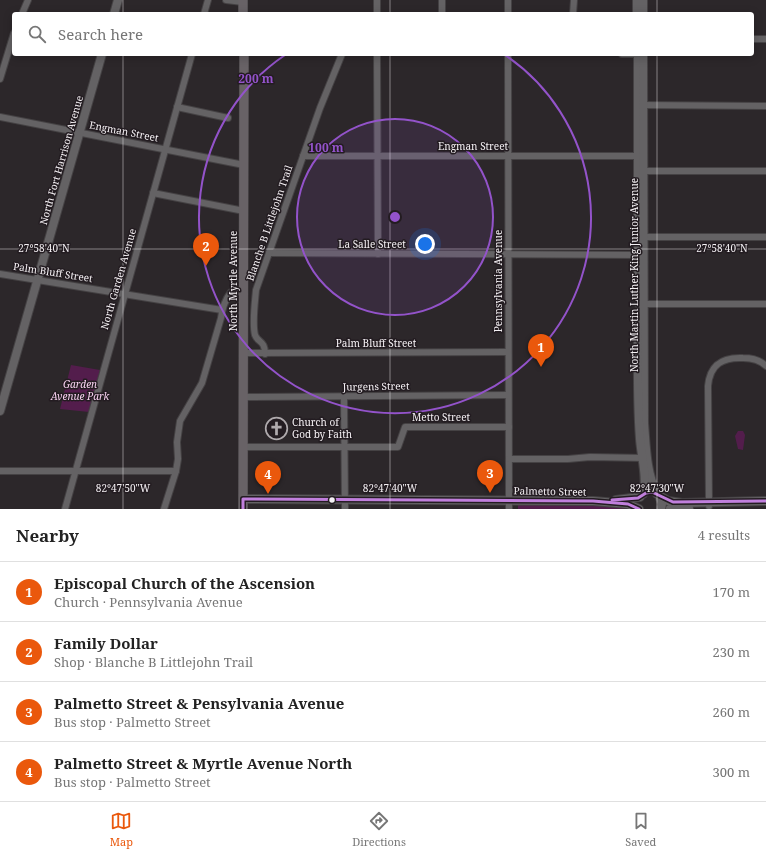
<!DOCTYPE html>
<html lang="en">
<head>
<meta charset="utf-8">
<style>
	:root { --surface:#fff; --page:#f2f2f2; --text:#222; --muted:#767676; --line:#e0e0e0; --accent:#ea580c }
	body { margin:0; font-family:"Noto Serif",serif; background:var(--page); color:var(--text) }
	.you { position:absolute; left:425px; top:244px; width:14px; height:14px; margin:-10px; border:3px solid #fff; border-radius:50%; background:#1a73e8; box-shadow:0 0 0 6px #1a73e833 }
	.badge { display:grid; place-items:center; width:26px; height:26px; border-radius:50%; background:var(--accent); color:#fff; font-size:13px; font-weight:700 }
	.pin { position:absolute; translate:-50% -33px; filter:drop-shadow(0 1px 2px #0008) }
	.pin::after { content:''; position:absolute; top:21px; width:14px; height:12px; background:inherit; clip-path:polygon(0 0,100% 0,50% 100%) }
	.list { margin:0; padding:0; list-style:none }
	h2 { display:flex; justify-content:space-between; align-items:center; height:52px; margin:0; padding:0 16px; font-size:17px }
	h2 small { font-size:13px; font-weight:400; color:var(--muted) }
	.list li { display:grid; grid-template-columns:26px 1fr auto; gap:12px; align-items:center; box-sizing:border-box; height:60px; padding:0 16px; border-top:1px solid var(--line) }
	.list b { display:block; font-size:15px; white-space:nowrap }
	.list p { margin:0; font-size:13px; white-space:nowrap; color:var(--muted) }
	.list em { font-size:13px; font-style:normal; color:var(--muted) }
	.icon { flex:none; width:22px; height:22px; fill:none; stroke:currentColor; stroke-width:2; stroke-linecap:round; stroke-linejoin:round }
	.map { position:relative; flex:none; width:766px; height:509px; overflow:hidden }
	.search { position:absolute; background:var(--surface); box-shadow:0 2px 10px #0003; left:12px; right:12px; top:12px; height:44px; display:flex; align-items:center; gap:10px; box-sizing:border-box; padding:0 14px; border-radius:4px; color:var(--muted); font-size:15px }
	.sheet { height:292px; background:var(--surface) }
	nav { display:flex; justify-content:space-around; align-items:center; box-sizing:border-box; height:56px; border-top:1px solid var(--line); background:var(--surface); font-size:11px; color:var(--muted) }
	nav a { display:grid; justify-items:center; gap:2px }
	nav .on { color:var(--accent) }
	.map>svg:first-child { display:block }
	.park { fill:#531d4c }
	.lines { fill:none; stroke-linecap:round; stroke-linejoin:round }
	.minor-casing { stroke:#454244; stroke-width:8 }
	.tertiary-casing { stroke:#454244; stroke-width:10 }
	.secondary-casing { stroke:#454244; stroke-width:10 }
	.minor { stroke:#646264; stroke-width:6 }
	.tertiary { stroke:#646264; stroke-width:8 }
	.secondary { stroke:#686266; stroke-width:9 }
	.bus-1-casing { stroke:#231c21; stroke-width:6 }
	.bus-1 { stroke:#c07fdc; stroke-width:3 }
	.ticks { fill:none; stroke:#f5f1f4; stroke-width:1; stroke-opacity:0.45 }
	.ring { fill:none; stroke:#9353ca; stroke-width:2 }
	.bus-dot { fill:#f5f1f4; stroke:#231c21; stroke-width:1.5 }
	.labels { text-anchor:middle; stroke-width:3; stroke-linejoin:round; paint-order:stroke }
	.street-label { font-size:10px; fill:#f5f1f4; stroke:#231c21 }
	.park-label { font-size:10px; font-style:italic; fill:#f8d1f0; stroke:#231c21 }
	.poi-label { font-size:10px; fill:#f5f1f4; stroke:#231c21; text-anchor:start }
	.ticks-label { font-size:10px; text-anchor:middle; fill:#f5f1f4; stroke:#231c21; stroke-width:3; stroke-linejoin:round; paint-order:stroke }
	.centre { fill:#9353ca; stroke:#231c21; stroke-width:2 }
	.ring-label { font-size:12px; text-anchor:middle; font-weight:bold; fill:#9353ca; stroke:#231c21; stroke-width:3; stroke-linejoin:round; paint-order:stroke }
</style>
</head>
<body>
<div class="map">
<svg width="766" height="509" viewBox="0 0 766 509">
	<rect width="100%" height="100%" fill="#2c272a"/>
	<!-- park -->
	<g class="park">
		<path d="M71 365 100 370 89 412 60 409Z"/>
		<path d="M738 431H743L745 435 743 450 738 449 735 436Z"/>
		<path d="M518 505H593L632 509H518Z"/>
	</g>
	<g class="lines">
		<defs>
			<g id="minor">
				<path d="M226 0 243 2"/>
				<path d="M442 0V14"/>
				<path d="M508 0V14"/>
				<path d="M22 14 28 0"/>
				<path d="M204 14 208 0"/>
				<path d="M377 14V0"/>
				<path d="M573 14 574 0"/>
				<path d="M752 39H766"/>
				<path d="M377 54 378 254"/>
				<path d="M508 54 509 509"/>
				<path d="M622 54H641"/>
				<path d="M0 79 14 33"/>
				<path d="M640 105 766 106"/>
				<path d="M177 107 228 118"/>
				<path d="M0 117 244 165"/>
				<path d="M303 156H641"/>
				<path d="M640 171H766"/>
				<path d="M153 193 244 211"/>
				<path d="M639 237H766"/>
				<path d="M269 253 641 255"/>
				<path d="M0 274 222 310"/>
				<path d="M638 304H766"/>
				<path d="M244 353 508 352"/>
				<path d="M265 354C265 340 258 343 255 335 252 323 255 302 256 290L320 108 342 54"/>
				<path d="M344 396 345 509"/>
				<path d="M243 397 508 395"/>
				<path d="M243 447H398L405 427H509"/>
				<path d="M509 459H568L590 457 645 458"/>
				<path d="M0 471H176"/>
				<path d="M709 506 708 386C710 364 723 357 743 358 752 358 760 360 766 366"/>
				<path d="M65 509 192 54"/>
				<path d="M164 509 176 471 178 459 177 442 180 421 202 383 221 318C222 309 225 300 231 292H244"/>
			</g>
			<g id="tertiary">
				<path d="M637 0V14"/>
				<path d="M643 0V14"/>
				<path d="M114 14 118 0"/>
				<path d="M638 54V288"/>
				<path d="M643 54 644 423C646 447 646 472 657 494"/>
				<path d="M638 325C638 363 637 401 640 439 641 455 648 480 643 494"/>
				<path d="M0 411 102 54"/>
				<path d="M659 495 662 504 661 509"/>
				<path d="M660 496 668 501 682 503 766 501"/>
				<path d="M243 499 593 501 628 504 639 509"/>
				<path d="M616 500 640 497"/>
				<path d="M670 509 689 508"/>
			</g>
			<g id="secondary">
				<path d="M243 0V14"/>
				<path d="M243 509 244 54"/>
			</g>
		</defs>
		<!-- minor casing -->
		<use href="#minor" class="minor-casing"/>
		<!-- tertiary casing -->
		<use href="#tertiary" class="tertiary-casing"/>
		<!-- secondary casing -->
		<use href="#secondary" class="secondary-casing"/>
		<!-- minor -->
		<use href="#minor" class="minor"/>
		<!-- tertiary -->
		<use href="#tertiary" class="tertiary"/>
		<!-- secondary -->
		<use href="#secondary" class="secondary"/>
		<defs>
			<g id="bus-1">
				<path d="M612 500 638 498 646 493 652 492 673 502 766 501"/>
				<path d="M243 509V499L593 501 628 504 639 509"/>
			</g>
		</defs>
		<!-- bus-1 casing -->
		<use href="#bus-1" class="bus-1-casing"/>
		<!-- bus-1 -->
		<use href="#bus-1" class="bus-1"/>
	</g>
	<!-- ticks -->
	<path class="ticks" d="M123 0V14M390 0V14M657 0V14M123 54V509M390 54V509M657 54V509M0 249H766"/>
	<!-- distance rings -->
	<circle cx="395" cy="217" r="98" fill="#9353ca" fill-opacity=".12"/>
	<g class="ring">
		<circle cx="395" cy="217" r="98"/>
		<path d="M505 55A196 196 0 1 1 285 55"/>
	</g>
	<!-- icons -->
	<defs>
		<symbol id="church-ring" viewBox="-11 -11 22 22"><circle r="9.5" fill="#231c21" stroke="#afaaad" stroke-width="1.5"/><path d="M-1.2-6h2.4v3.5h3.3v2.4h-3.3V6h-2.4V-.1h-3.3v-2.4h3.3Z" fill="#afaaad"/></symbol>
	</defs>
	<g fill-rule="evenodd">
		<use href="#church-ring" x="264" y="416" width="25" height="25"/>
	</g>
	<!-- markers -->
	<circle class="bus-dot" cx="332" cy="500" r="3.5"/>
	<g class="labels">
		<!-- street labels -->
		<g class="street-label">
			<text transform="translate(124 131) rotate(11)" y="4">Engman Street</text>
			<text x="473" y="150">Engman Street</text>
			<text transform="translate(61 160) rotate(-74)" y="4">North Fort Harrison Avenue</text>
			<text transform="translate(269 223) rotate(-71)" y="4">Blanche B Littlejohn Trail</text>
			<text x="372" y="248">La Salle Street</text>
			<text transform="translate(53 272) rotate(9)" y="4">Palm Bluff Street</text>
			<text transform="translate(634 275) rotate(-90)" y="4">North Martin Luther King Junior Avenue</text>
			<text transform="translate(118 279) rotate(-74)" y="4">North Garden Avenue</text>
			<text transform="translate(233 281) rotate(-90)" y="4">North Myrtle Avenue</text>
			<text transform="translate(498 281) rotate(-90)" y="4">Pennsylvania Avenue</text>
			<text x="376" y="347">Palm Bluff Street</text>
			<text transform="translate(376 386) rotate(-1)" y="4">Jurgens Street</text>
			<text x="441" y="421">Metto Street</text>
			<text transform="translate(550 491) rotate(1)" y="4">Palmetto Street</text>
		</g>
		<!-- park labels -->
		<g class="park-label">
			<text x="80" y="388">Garden<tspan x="80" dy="12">Avenue Park</tspan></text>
		</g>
		<!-- poi labels -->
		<g class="poi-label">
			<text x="292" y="426">Church of<tspan x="292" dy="12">God by Faith</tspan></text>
		</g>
	</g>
	<g class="ticks-label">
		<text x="44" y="252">27°58'40"N</text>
		<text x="722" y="252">27°58'40"N</text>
		<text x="123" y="492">82°47'50"W</text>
		<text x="390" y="492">82°47'40"W</text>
		<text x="657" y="492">82°47'30"W</text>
	</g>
	<circle cx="395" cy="217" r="6" class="centre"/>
	<g class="ring-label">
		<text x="256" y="83">200 m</text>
		<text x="326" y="152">100 m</text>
	</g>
</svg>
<div class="you"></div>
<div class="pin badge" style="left:541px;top:367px">1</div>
<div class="pin badge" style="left:206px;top:266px">2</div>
<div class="pin badge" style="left:490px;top:493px">3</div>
<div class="pin badge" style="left:268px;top:494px">4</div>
<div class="search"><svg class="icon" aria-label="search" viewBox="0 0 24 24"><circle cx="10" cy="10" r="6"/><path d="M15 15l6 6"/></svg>Search here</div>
</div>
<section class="sheet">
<h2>Nearby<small>4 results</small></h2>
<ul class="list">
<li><span class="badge">1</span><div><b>Episcopal Church of the Ascension</b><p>Church · Pennsylvania Avenue</p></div><em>170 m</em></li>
<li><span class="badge">2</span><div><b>Family Dollar</b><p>Shop · Blanche B Littlejohn Trail</p></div><em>230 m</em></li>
<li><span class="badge">3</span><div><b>Palmetto Street &amp; Pensylvania Avenue</b><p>Bus stop · Palmetto Street</p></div><em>260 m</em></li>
<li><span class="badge">4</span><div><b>Palmetto Street &amp; Myrtle Avenue North</b><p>Bus stop · Palmetto Street</p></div><em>300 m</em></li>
</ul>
</section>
<nav>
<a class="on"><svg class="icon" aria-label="map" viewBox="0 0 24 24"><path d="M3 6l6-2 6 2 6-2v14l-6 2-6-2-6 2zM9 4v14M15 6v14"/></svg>Map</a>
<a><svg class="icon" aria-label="directions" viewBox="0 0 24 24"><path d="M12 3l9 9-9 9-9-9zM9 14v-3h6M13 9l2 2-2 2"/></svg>Directions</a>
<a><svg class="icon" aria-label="saved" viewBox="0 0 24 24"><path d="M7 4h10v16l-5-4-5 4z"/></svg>Saved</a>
</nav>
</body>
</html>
